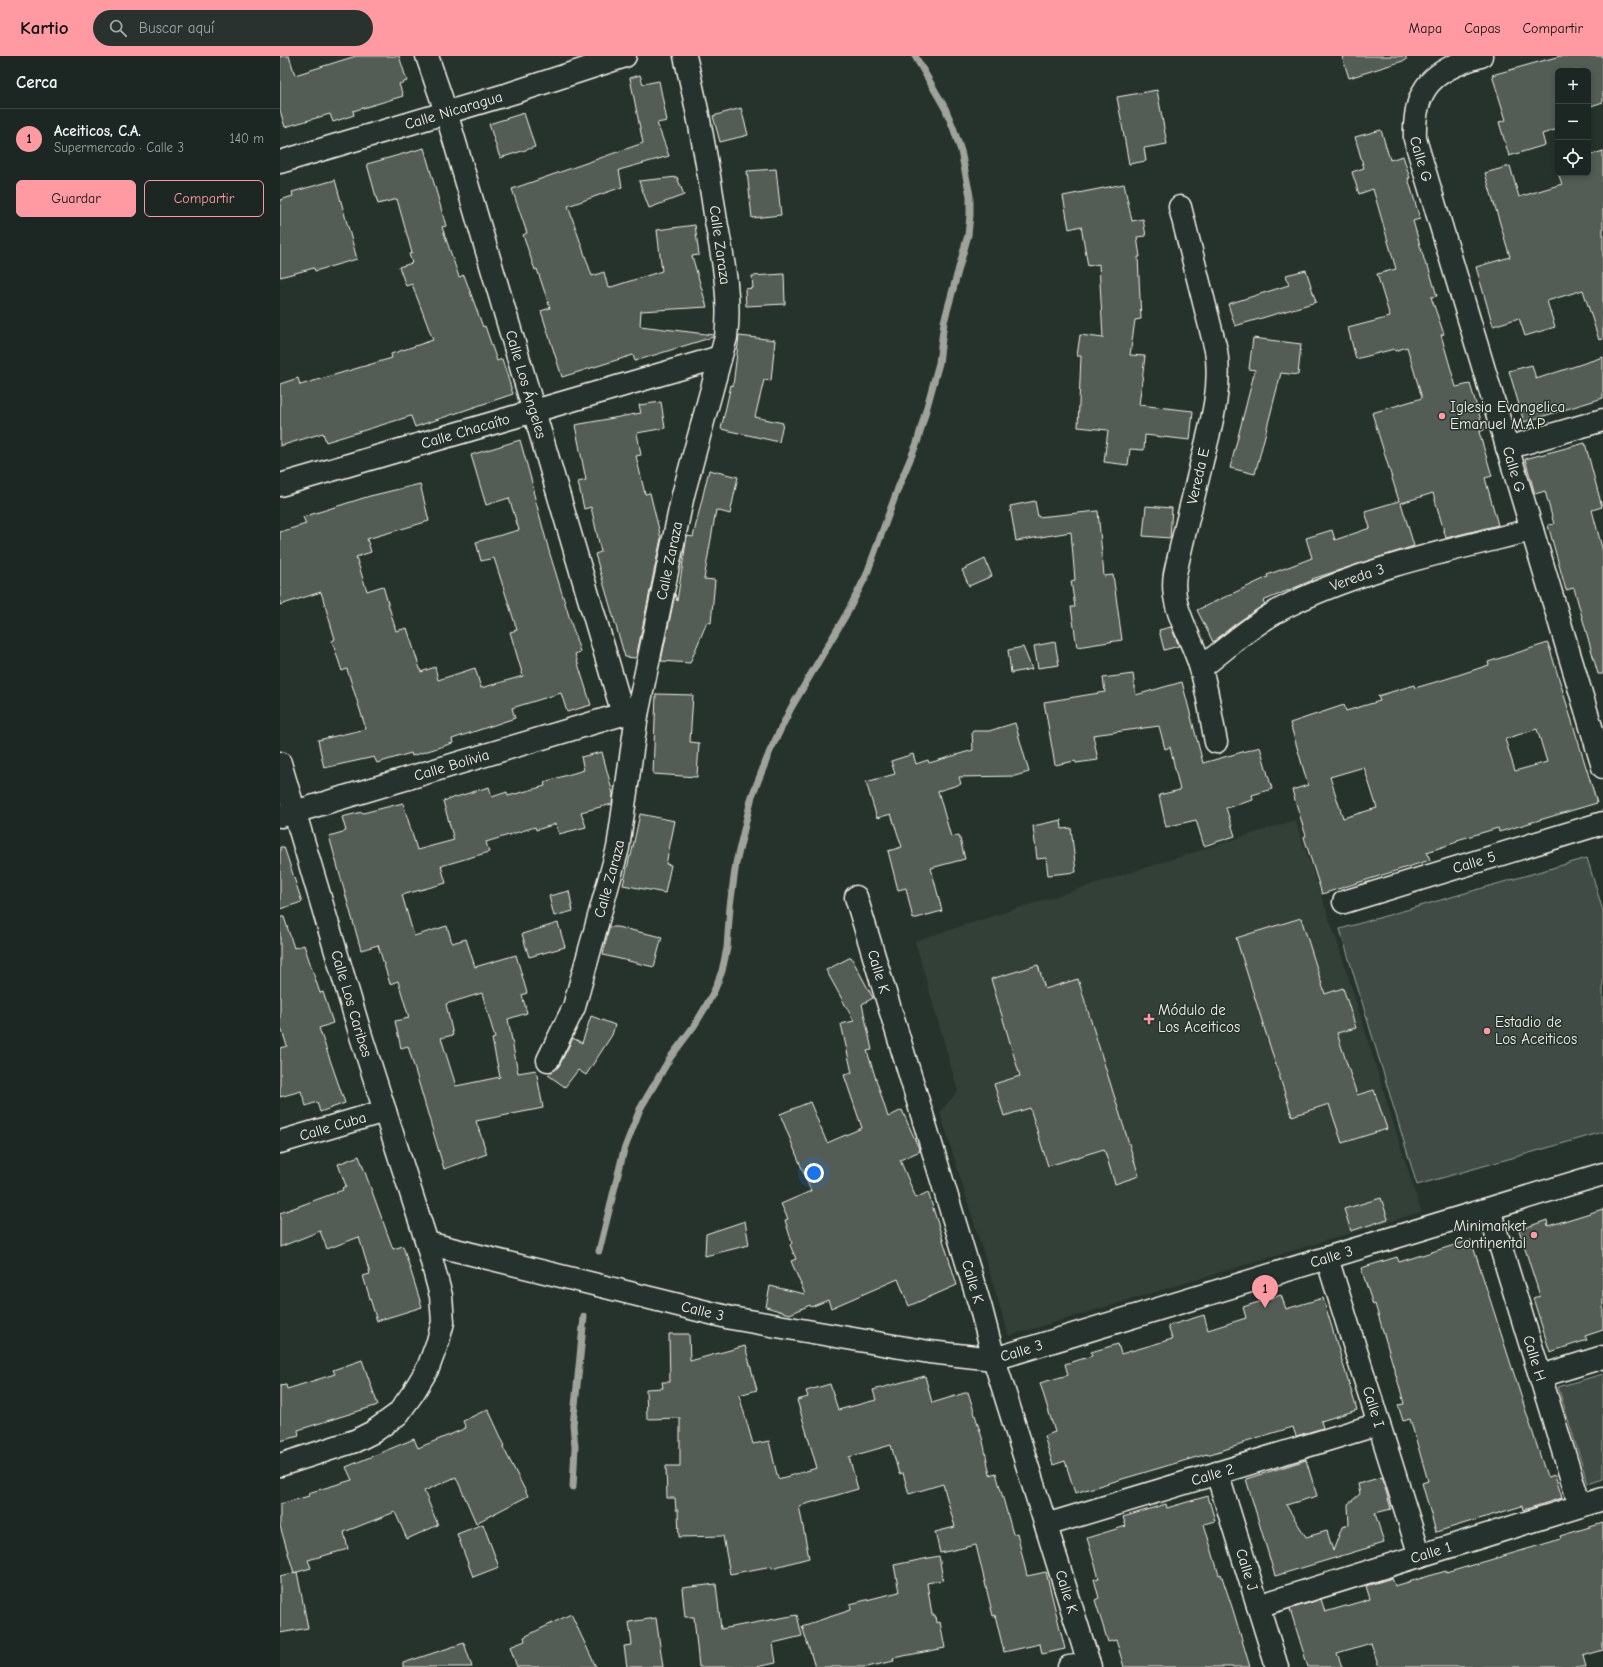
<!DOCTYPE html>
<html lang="es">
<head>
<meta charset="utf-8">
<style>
	:root { --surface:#1c2622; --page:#29322f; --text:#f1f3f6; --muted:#a0a5a5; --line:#3a4340; --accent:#ff9aa2 }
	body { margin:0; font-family:"Comic Neue",sans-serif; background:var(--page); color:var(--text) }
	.controls { position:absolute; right:12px; top:12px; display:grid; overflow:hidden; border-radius:6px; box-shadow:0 2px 6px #0003 }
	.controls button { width:36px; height:36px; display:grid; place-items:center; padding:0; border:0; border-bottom:1px solid var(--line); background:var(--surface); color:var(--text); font:20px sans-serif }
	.you { position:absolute; left:534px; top:1117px; width:14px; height:14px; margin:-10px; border:3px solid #fff; border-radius:50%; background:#1a73e8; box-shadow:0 0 0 6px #1a73e833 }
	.badge { display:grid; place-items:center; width:26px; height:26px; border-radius:50%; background:var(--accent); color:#111; font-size:13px; font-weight:700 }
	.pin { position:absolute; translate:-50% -33px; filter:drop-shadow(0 1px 2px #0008) }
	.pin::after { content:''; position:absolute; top:21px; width:14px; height:12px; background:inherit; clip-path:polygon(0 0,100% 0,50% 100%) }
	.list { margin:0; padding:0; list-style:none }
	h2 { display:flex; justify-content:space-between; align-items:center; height:52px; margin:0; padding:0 16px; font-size:17px }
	h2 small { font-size:13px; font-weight:400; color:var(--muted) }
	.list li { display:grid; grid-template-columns:26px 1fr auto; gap:12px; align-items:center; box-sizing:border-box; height:60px; padding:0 16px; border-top:1px solid var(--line) }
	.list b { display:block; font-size:15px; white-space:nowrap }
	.list p { margin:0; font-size:13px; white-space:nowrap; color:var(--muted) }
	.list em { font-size:13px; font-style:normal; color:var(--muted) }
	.actions { display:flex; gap:8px; padding:12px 16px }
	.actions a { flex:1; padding:9px 0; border:1px solid var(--accent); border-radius:6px; text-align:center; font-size:14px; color:var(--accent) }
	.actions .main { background:var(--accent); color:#111 }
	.icon { flex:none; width:22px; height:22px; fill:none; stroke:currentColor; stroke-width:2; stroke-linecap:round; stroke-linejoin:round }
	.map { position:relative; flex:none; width:1323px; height:1611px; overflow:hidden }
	header { display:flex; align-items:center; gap:24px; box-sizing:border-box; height:56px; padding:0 20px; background:var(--accent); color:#111 }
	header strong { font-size:19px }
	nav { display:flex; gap:22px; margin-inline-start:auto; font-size:14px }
	.search { width:280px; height:36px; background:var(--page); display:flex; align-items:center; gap:10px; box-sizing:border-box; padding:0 14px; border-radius:22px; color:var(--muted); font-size:15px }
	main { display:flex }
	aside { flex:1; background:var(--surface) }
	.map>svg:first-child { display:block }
	.built { fill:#333f39 }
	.green { fill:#414b45; stroke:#9a9e96 }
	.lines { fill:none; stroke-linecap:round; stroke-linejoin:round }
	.stream { stroke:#9fa39b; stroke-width:7 }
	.building { fill:#525c55; stroke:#f4f1e8; fill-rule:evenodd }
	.minor-casing { stroke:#f4f1e8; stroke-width:25 }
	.minor { stroke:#26332d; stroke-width:22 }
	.poi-dot { fill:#ff9aa2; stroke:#26332d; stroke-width:1.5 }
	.labels { text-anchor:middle; stroke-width:3; stroke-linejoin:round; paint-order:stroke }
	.street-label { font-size:15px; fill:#f4f1e8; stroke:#26332d }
	.poi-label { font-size:15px; fill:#f4f1e8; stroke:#26332d; text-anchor:start }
</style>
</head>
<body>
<header>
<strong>Kartio</strong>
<div class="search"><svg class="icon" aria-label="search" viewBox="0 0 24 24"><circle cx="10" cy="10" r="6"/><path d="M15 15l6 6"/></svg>Buscar aquí</div>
<nav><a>Mapa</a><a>Capas</a><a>Compartir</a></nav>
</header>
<main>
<aside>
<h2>Cerca<small></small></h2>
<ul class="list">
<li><span class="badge">1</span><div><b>Aceiticos, C.A.</b><p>Supermercado · Calle 3</p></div><em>140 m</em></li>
</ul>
<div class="actions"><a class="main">Guardar</a><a>Compartir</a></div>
</aside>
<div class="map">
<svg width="1323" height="1611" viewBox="0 0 1323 1611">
	<rect width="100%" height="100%" fill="#26332d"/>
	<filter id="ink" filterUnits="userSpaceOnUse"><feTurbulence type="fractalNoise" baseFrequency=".025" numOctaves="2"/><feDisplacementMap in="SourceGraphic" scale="8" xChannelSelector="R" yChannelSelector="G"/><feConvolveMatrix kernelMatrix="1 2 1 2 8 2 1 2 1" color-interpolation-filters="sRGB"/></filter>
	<g filter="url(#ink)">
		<!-- built -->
		<path class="built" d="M1015 764 1059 891 1141 1156 729 1280 660 1056 678 1035 635 885Z"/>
		<!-- green -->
		<g class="green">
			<path d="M1307 802 1323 855V1076L1137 1129 1060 873Z"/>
			<path d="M1323 1318V1423L1308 1428 1278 1331Z"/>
		</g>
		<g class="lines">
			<!-- stream -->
			<g class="stream">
				<path d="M319 1195 344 1094 360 1053 390 1002 414 970 425 952 435 933 442 915 447 892 450 850 456 807 472 740 490 695 511 652 567 557 586 520 620 427 637 387 659 307 664 266 688 179 690 159V140L681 95 673 71 665 52 635 0"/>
				<path d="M293 1431 295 1391 293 1369 304 1261"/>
			</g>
		</g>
		<!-- building -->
		<g class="building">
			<path d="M0 0H9L15 19 76 0H119L127 25 119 28 123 40 73 55 74 59 53 66 50 58 5 71 0 54Z"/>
			<path d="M1062 0H1126V4L1069 22Z"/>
			<path d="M1280 0H1323V46L1308 51V15H1278V73L1262 78 1265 89 1229 100 1219 66 1226 64 1212 19Z"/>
			<path d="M360 19 363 28 379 25 387 65 377 67 389 100 339 114 342 131 288 150 312 220 324 216 328 232 382 215 377 174 415 169 419 199 412 200 427 251 361 255 360 270 434 279 433 281 355 305 353 299 282 321 261 255 270 252 257 213 255 214 243 179 247 177 232 133 363 87 350 22Z"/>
			<path d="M877 34 887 88 864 92 866 105 849 108 837 41Z"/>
			<path d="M461 52 468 79 440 86 433 60Z"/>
			<path d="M244 57 255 91 220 102 209 68Z"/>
			<path d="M1101 74 1110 104 1123 100 1130 122H1128L1140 163 1133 165 1146 210H1148L1157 240 1151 241 1164 278 1161 279 1176 331 1190 328 1204 374 1199 376 1212 420 1205 422 1218 469 1166 482 1153 437 1121 447 1134 490 1032 523 1033 524 983 545 985 548 954 569 933 586 917 554 988 521 987 519 1032 502 1026 482 1052 474 1055 484 1090 472 1085 455 1119 445 1092 357 1142 342 1127 291 1115 295 1114 293 1076 303 1068 272 1110 261 1097 218 1116 213 1093 133 1079 138 1072 116 1084 112 1075 81Z"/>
			<path d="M144 92 166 170 162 171 179 221 184 219 203 271 205 270 217 305 222 303 233 338 135 371 131 360 46 386 43 377 0 390V328L18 322 20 329 112 302 111 298 153 284 132 228 126 230 119 211 132 207 129 198 132 197 117 143 98 148 87 108Z"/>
			<path d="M1323 95V283L1319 284 1303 234 1267 245 1275 271 1245 280 1239 262 1213 270 1196 211 1230 201 1205 117 1230 110 1239 141 1282 128 1278 117H1308V100Z"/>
			<path d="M496 113 501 159 472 162 467 115Z"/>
			<path d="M397 121 404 139 369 152 359 125Z"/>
			<path d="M55 124 77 203 35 215 34 212 0 221V144L13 140 12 136Z"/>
			<path d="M844 128 852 165 863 163 866 180 857 181 860 201H858L861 263 855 264 850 299 865 300 859 349 913 355 910 384 865 379 864 394 850 393 848 409 824 406 828 374 798 371 801 300H797L800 279 823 282 819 208 808 210 801 170 789 173 783 140Z"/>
			<path d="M1026 214 1036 246 955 270 948 248 1009 229 1006 219Z"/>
			<path d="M504 218 505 248 466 250 465 233 473 232 472 220Z"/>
			<path d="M459 280 495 284 491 325 484 324 475 361 503 367 499 386 441 373 451 329 453 330Z"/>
			<path d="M973 282 1021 288 1018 319 1001 317 975 418 950 412 975 314 969 313Z"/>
			<path d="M1323 301V342L1244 366 1229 315 1252 309 1256 323Z"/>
			<path d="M381 346 385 372 357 377 361 399 356 400 365 438 370 437 381 482 356 602 345 601 315 498 321 496 311 451 304 453 298 426 306 424 295 369 361 357 359 349Z"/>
			<path d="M240 384 254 434 253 435 269 495 300 596 295 598 311 649 287 656 281 637 232 652 235 662 172 683 173 687 132 700 131 697 97 707 94 701 44 712 38 684 86 673 67 613 62 615 52 585 55 583 41 536 0 549V476L26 468 23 461 90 440 140 428 149 465 87 483 91 496 76 501 87 535 103 530 116 575 127 572 141 616 155 611 158 624 195 612 201 632 243 620 230 576 237 574 214 502 201 505 196 486 239 474 229 442 206 449 191 399Z"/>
			<path d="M1305 387 1322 451 1312 454 1323 496V618H1318L1294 532 1286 534 1268 469 1274 468 1265 435 1255 438 1245 403Z"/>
			<path d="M429 414 458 421 450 458 436 454 424 523 435 524 431 567 427 566 410 607 381 605 395 538 397 545 407 480 413 481Z"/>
			<path d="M755 445 758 461 818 455 824 520 833 519 842 584 797 591 791 551H795L791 525 795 524 791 476 736 485 730 450Z"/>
			<path d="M866 450 892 452 890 482 863 480Z"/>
			<path d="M705 503 712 520 689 530 682 514Z"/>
			<path d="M891 571 899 590 884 594 879 574Z"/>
			<path d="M775 586 779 609 758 612 754 590Z"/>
			<path d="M1268 587 1317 747 1219 776 1218 772 1177 784V786L1147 796 1150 804 1042 838 1024 781 1026 780 1012 734 1028 729 1010 667 1064 649 1066 655 1100 645 1098 640 1134 629 1135 632 1166 623 1209 609 1208 606ZM1257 673 1267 706 1235 715 1225 683ZM1084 711 1097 752 1063 762 1050 721Z"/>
			<path d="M743 591 752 613 731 617 728 594Z"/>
			<path d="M853 618 856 639 902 626 923 707 980 691 992 733 972 739 973 744 946 752 955 780 924 790 916 764 886 771 879 739 900 734 890 691 885 693 879 670 813 679 818 704 796 707 795 705 775 709 764 646 825 636 823 622Z"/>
			<path d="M376 638 413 639 410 686 419 687 417 721 373 718Z"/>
			<path d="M735 667 749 716 735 720 679 721 681 728 658 735 671 781 679 779 685 803 651 812 662 855 633 863 626 832 618 834 608 795 622 791 611 758 597 762 586 726 615 718 611 705 633 698 636 708 648 704 649 707 693 694 692 675H709Z"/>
			<path d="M322 696 333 738 332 748 301 756 306 771 279 778 276 768 256 774 255 771 206 786 209 796 161 810 166 827 122 839 134 880 167 870 172 887 186 883 195 911 236 899 247 937 242 939 247 957 228 963 238 1017 256 1014 263 1052 196 1065 207 1098 164 1113 128 990 121 992 115 965 129 962 118 925 110 928 98 889 81 894 49 780 66 775 62 761 82 756 83 757 123 747 137 794 174 784 163 745 209 731 212 741 227 736 228 740 265 730 264 726 304 714 301 701ZM202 937 215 982 212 983 220 1021 176 1030 161 982 173 979 166 948Z"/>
			<path d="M360 758 395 765 386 808 391 809 385 837 343 829 350 800H351Z"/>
			<path d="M781 764 782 773 791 772 796 816 768 819 766 802 757 803 753 770Z"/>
			<path d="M0 791H4L22 846 0 853Z"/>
			<path d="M289 835 293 855 274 860 269 840Z"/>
			<path d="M0 861H4L14 892 24 889 40 937 43 936 53 967 39 972 65 1047 40 1056 37 1046 26 1050 21 1035 0 1041V992L7 990 0 968Z"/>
			<path d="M1021 862 1045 938 1063 932 1076 972 1057 977 1077 1039 1094 1034 1107 1073 1062 1087 1049 1048 1012 1060 956 882Z"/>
			<path d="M278 867 285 891 249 901 242 878Z"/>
			<path d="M329 871H337L382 881 374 911 323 899Z"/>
			<path d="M571 901 593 942 582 948 592 994 587 995 608 1061 622 1054 640 1095 620 1104 636 1142 648 1136 677 1229 629 1250 618 1223 551 1252 548 1244 531 1251 530 1249 510 1258 486 1251 490 1230 525 1238 511 1205 516 1203 510 1189 512 1187 505 1164 508 1163 501 1148 531 1135 500 1058 530 1046 547 1087 582 1072 564 1019 572 1017 561 968 574 965 546 914Z"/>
			<path d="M758 909 765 933 798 923 859 1120 835 1128 824 1093 768 1110 750 1052 724 1060 714 1028 740 1020 711 923Z"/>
			<path d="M311 960 335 969 332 979 306 1019 298 1014 285 1031 268 1019 279 1010 293 982 302 987Z"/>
			<path d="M79 1100 113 1193 123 1190 142 1251 97 1265 83 1220 90 1218 79 1181 47 1193 40 1175 0 1191V1157L63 1134 62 1132 66 1130 58 1108Z"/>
			<path d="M1101 1142 1108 1163 1071 1175 1064 1153Z"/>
			<path d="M1323 1153V1274L1305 1280 1307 1284 1270 1296 1253 1242 1260 1240 1239 1174 1267 1164 1268 1170Z"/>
			<path d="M465 1165 469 1189 425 1200 426 1178Z"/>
			<path d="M1191 1184 1267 1421 1275 1419 1282 1442 1243 1454 1242 1450 1156 1476 1142 1427 1148 1425 1130 1363 1123 1365 1118 1349 1124 1348 1121 1336 1095 1248 1093 1249 1081 1212 1117 1201 1119 1206Z"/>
			<path d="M1001 1239 1006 1253 1043 1242 1077 1354 1041 1365 1043 1372 1016 1380 1013 1371 963 1386V1388L927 1399V1398L795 1437 785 1405 773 1409 764 1380 775 1376 760 1327 788 1319 785 1308 812 1300 811 1296 838 1288 841 1298 892 1283 888 1270 924 1259 928 1274 966 1262 963 1251Z"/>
			<path d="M389 1278H409L410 1305 465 1290 477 1334 459 1339 473 1388 489 1385 498 1423 537 1412 517 1344 528 1341 526 1335 550 1328 558 1354 596 1344 593 1334 645 1320 652 1347 688 1336 703 1385 710 1419 716 1417 733 1478 737 1477 747 1520 766 1516 785 1593 762 1598 760 1588 724 1596 715 1559 713 1560 696 1489 660 1497 655 1476 675 1471 663 1428 629 1438 623 1417 619 1418 611 1389 569 1401 578 1433 519 1450 529 1502 492 1512V1510L450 1518 443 1480 399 1481 398 1454H396L395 1442H387L386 1410H400V1362L367 1363 366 1333 383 1332 382 1326H390Z"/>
			<path d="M82 1304 98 1349 18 1374 19 1380 0 1385V1330L6 1329 7 1333 55 1318 53 1314Z"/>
			<path d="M208 1353 225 1390 223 1391 248 1440 196 1467 176 1421 144 1435 158 1469 127 1483 115 1456 64 1476 68 1493 28 1504 31 1512 14 1517 0 1470V1448L29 1440 28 1437 72 1424 66 1411 134 1383 138 1392 186 1372 183 1365Z"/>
			<path d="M1026 1404 1037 1440 1006 1449 1026 1481 1047 1475 1053 1495 1062 1471 1069 1469 1068 1448 1080 1438 1078 1428 1102 1421 1111 1453 1095 1457 1104 1487 995 1520 966 1423Z"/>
			<path d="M928 1440 935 1465 924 1468 939 1519 941 1518 953 1554 970 1611H844L836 1584 828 1586 815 1544 819 1542 814 1523 819 1522 807 1482 846 1470 843 1461 886 1448 887 1452Z"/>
			<path d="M1323 1467V1594L1303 1600 1306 1611H1099L1091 1587 1057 1597 1062 1611H1028L1010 1553 1041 1543 1045 1556 1090 1543 1086 1530 1112 1522 1115 1530 1166 1515V1517L1281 1483 1280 1480Z"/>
			<path d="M203 1468 219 1511 193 1521 177 1478Z"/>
			<path d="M659 1500 663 1524 647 1527 652 1559H655L656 1567 660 1566 665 1592 613 1602 614 1605 587 1611H535L522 1570 571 1554 570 1548 619 1536 614 1509Z"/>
			<path d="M17 1516 28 1572 0 1577V1520Z"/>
			<path d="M436 1528 441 1573 517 1559 522 1580 493 1587 496 1607 476 1611H419L414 1561H405L402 1532Z"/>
			<path d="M291 1558 316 1611H237L230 1591 245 1585 244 1581Z"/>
			<path d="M376 1562 383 1611H347L344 1590 352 1589 349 1566Z"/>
			<path d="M184 1587 192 1611H123V1607Z"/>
		</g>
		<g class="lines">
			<defs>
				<g id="minor">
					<path id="s1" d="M147 0 166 56 343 658"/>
					<path id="s2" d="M1201 0C1153 14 1133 31 1135 83L1323 711"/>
					<path id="s3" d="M0 106 232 37 345 0"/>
					<path d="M900 151 936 294C942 332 931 369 922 405 913 443 903 481 895 518 889 552 913 582 921 613 928 637 931 662 936 686"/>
					<path d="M1227 392 1323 364"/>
					<path id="s4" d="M0 429 440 301"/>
					<path id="s5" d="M921 612C950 589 979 563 1013 547 1088 511 1171 494 1252 474"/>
					<path id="s6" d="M0 707 81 980 147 1187 161 1240 163 1266 158 1285 148 1312 133 1337 118 1358 93 1376 75 1385 0 1409"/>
					<path id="s7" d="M1 760 343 658 357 659"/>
					<path id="s8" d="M576 841 701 1253 714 1303 810 1611"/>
					<path id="s9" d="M1064 846 1323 767"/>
					<path id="s10" d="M268 1004 294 951 338 792 357 659 403 439 446 281C451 242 443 203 436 165 428 110 418 54 405 0"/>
					<path id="s11" d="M0 1086 105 1055"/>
					<path id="s12" d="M1209 1153 1300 1450"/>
					<path id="s13" d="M147 1187 451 1262 649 1296 714 1303 1323 1118"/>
					<path id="s14" d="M1047 1202 1140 1500"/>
					<path d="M1261 1320 1323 1301"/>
					<path id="s15" d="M937 1417 997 1611"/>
					<path id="s16" d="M766 1469 1099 1368"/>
					<path id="s17" d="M978 1550 1323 1443"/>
					<path d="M789 1611 809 1608"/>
				</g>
			</defs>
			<!-- minor casing -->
			<use href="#minor" class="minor-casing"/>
			<!-- minor -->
			<use href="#minor" class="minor"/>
		</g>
	</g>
	<!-- markers -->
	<g class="poi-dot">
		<circle cx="1162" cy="360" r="4"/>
		<path d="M867 957h4v4h4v4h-4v4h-4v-4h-4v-4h4z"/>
		<circle cx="1207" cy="975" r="4"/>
		<circle cx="1254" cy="1179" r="4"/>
	</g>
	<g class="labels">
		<!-- street labels -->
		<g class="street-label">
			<text dy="5" stroke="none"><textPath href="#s3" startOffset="181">Calle Nicaragua</textPath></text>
			<text dy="5" stroke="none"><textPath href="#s2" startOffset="139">Calle G</textPath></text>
			<text transform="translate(440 189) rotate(82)" y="5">Calle Zaraza</text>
			<text dy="5" stroke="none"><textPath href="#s1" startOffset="343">Calle Los Ángeles</textPath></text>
			<text dy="5" stroke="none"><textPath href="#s4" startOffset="193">Calle Chacaíto</textPath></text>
			<text dy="5" stroke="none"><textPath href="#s2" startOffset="463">Calle G</textPath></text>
			<text transform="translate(918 420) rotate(-77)" y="5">Vereda E</text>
			<text dy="5" stroke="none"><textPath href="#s10" startOffset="516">Calle Zaraza</textPath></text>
			<text dy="5" stroke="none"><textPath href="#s5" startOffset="182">Vereda 3</textPath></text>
			<text dy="5" stroke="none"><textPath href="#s7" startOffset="178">Calle Bolivia</textPath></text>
			<text dy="5" stroke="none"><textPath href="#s9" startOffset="136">Calle 5</textPath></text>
			<text dy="5" stroke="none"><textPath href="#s10" startOffset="192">Calle Zaraza</textPath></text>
			<text dy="5" stroke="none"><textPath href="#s8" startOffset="78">Calle K</textPath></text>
			<text dy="5" stroke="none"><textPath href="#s6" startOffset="251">Calle Los Caribes</textPath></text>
			<text dy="5" stroke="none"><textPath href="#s11" startOffset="55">Calle Cuba</textPath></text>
			<text dy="5" stroke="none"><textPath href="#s13" startOffset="932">Calle 3</textPath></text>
			<text dy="5" stroke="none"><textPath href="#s8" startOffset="402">Calle K</textPath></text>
			<text dy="5" stroke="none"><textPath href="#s13" startOffset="284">Calle 3</textPath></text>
			<text dy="5" stroke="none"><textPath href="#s13" startOffset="608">Calle 3</textPath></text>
			<text dy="5" stroke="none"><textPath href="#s12" startOffset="156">Calle H</textPath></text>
			<text dy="5" stroke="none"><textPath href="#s14" startOffset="156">Calle I</textPath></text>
			<text dy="5" stroke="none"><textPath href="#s16" startOffset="174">Calle 2</textPath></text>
			<text dy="5" stroke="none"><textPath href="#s17" startOffset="181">Calle 1</textPath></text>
			<text dy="5" stroke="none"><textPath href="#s15" startOffset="101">Calle J</textPath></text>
			<text dy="5" stroke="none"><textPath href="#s8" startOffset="726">Calle K</textPath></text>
		</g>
		<!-- poi labels -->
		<g class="poi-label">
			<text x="1170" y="356">Iglesia Evangelica<tspan x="1170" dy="17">Emanuel M.A.P</tspan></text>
			<text x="878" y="959">Módulo de<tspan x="878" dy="17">Los Aceiticos</tspan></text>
			<text x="1215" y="971">Estadio de<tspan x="1215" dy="17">Los Aceiticos</tspan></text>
			<text x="1246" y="1175" text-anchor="end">Minimarket<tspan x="1246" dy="17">Continental</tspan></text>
		</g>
	</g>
</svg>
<div class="controls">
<button>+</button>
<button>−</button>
<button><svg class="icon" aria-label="locate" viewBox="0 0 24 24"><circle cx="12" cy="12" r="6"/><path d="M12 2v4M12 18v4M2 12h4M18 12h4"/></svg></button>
</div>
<div class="you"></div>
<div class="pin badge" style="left:985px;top:1252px">1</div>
</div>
</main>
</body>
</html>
